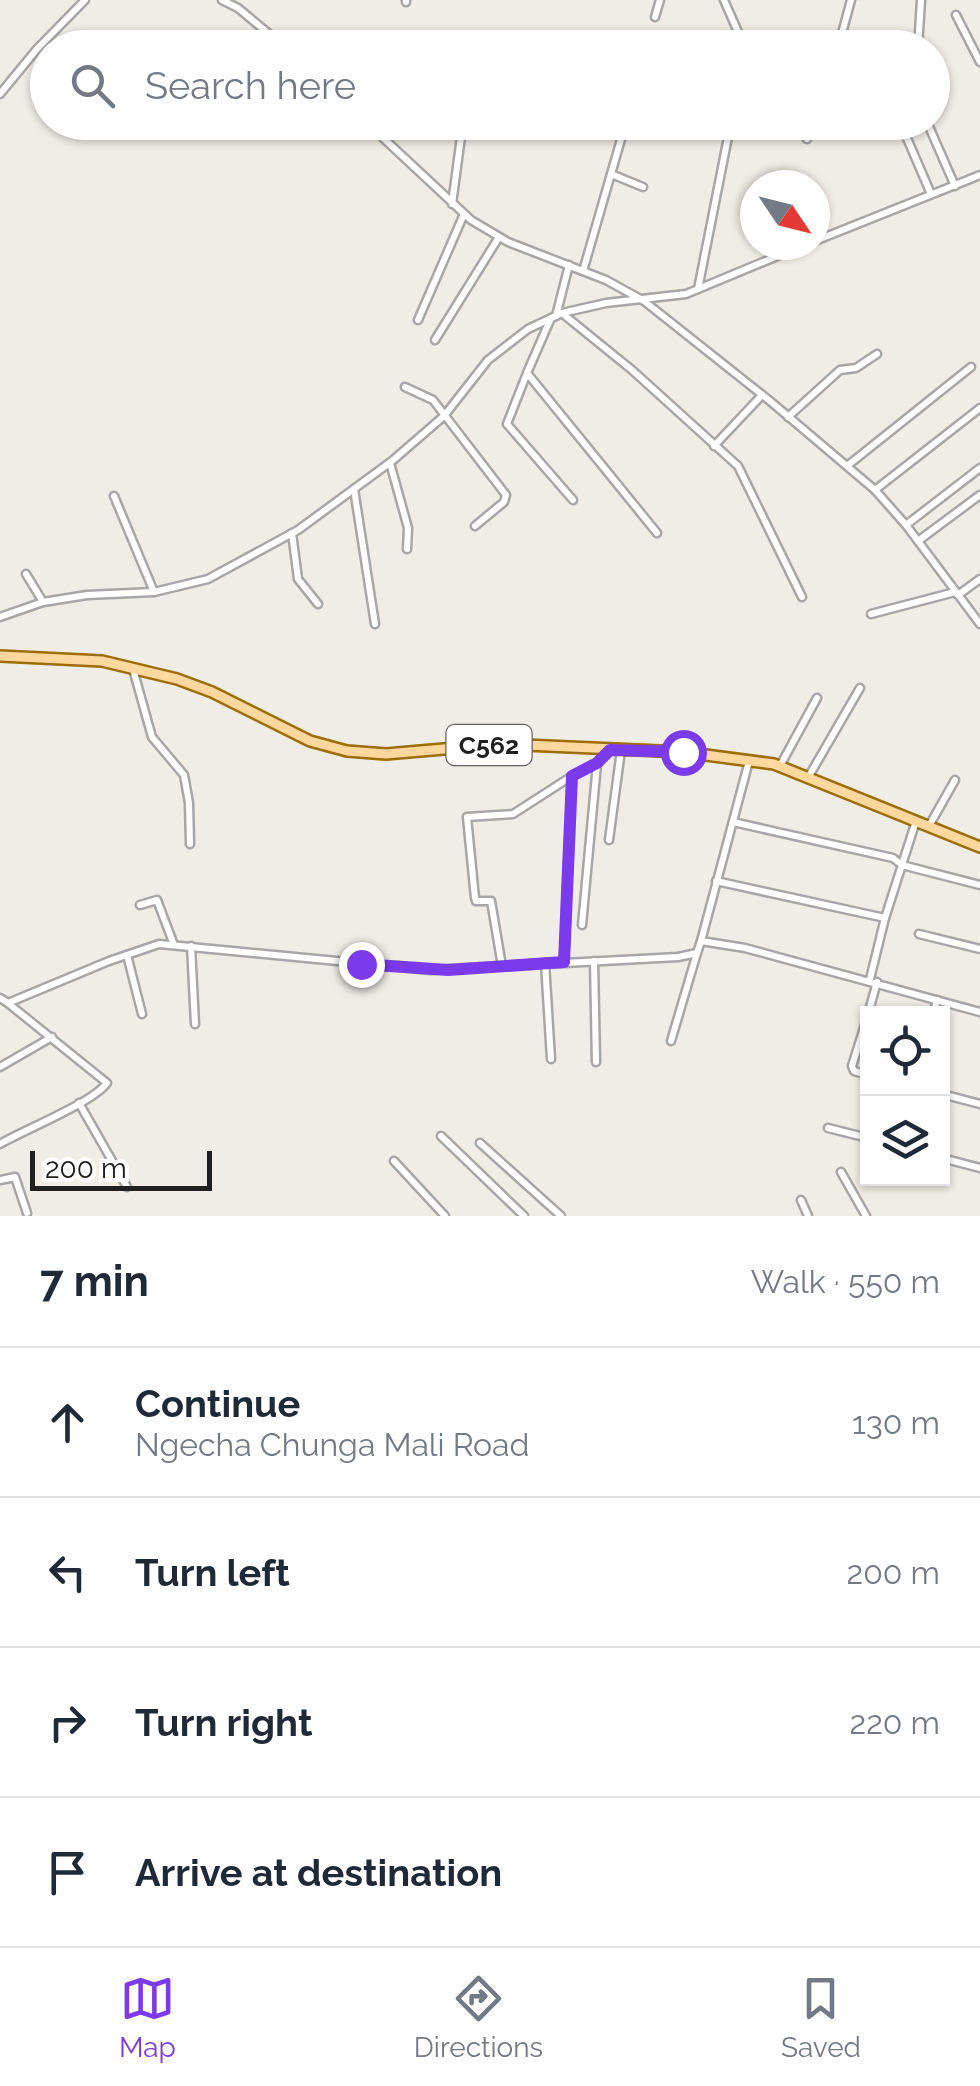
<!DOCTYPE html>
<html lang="en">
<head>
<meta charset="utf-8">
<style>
	:root { --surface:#fff; --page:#f2f2f3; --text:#1f2937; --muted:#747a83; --line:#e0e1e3; --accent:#7c3aed }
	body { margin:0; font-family:Raleway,sans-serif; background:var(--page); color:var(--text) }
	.controls { position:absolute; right:30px; bottom:30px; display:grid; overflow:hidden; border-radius:0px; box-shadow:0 2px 8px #0004 }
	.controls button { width:90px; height:90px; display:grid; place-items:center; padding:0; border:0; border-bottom:2px solid var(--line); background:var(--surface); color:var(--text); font:50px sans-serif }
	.compass { position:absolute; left:740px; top:170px; width:90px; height:90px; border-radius:50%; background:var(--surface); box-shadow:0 2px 8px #0004; rotate:125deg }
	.scale { position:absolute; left:30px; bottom:25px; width:182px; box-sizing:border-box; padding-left:10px; border:5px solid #202020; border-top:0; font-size:28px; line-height:35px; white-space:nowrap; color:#202020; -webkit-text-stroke:8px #fff; paint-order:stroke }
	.stop { position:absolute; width:30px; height:30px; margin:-22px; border:8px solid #7c3aed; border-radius:50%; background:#fff }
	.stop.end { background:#7c3aed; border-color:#fff; box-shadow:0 2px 10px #0008 }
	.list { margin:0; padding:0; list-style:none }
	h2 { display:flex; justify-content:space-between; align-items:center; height:130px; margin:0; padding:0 40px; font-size:42px }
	h2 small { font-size:32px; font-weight:400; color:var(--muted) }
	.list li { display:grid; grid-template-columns:65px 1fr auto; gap:30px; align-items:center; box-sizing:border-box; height:150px; padding:0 40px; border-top:2px solid var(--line) }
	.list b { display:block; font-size:38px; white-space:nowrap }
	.list p { margin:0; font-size:32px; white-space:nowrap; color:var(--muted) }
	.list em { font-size:32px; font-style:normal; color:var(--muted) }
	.icon { flex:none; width:55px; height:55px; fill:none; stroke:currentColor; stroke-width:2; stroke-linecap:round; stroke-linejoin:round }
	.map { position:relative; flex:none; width:980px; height:1216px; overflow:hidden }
	.search { position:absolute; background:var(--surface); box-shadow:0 2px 8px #0004; left:30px; right:30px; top:30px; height:110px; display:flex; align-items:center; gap:25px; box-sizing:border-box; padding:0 35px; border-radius:55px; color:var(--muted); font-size:38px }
	.sheet { height:730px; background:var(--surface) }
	nav { display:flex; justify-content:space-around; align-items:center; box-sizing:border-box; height:140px; border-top:2px solid var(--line); background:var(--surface); font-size:28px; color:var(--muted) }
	nav a { display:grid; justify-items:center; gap:5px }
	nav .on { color:var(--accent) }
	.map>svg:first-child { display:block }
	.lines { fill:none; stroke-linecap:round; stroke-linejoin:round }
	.minor-casing { stroke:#a7a7a7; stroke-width:11 }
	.primary-casing { stroke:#9c6e00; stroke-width:14 }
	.minor { stroke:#fff; stroke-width:6 }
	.primary { stroke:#fcd89f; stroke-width:9 }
	.route { stroke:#7c3aed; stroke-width:12 }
	.labels { text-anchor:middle; stroke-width:8; stroke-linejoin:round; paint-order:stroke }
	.shield { fill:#fff; stroke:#636363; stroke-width:2.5 }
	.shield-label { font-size:25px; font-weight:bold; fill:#202020 }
</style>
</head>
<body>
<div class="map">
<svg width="980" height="1216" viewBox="0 0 980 1216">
	<rect width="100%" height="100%" fill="#f0ede6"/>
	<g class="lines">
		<defs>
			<g id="minor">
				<path d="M222 0 238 8 286 48"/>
				<path d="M406 0V2"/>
				<path d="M724 0 745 48"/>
				<path d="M956 15 980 62"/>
				<path d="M655 17 660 0"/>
				<path d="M838 48 851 0"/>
				<path d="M918 48 921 0"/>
				<path d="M0 94 37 49 85 0"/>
				<path d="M366 122 471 220 508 242 606 280 644 301 770 401 875 490 906 525 980 624"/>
				<path d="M630 122 658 131"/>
				<path d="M795 122 807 139 815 122"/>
				<path d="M900 122 931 194"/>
				<path d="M927 122 955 186"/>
				<path d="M611 174 643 187"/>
				<path d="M452 204 463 122"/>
				<path d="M815 241 980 175"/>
				<path d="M583 271 626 122"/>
				<path d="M698 289 731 122"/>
				<path d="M563 314 632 370 738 466 802 597"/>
				<path d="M556 316 569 265"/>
				<path d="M551 318 527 373 657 533"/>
				<path d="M418 320 464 214"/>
				<path d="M435 340 499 237"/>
				<path d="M527 373 507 424 573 500"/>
				<path d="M405 387 433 400 506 495 504 502 475 526"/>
				<path d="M788 417 840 370 856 368 877 354"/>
				<path d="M714 446 762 395"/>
				<path d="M390 463 408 528 407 549"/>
				<path d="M847 466 971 367"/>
				<path d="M354 489 375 624"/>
				<path d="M875 490 980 408"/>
				<path d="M114 496 154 592"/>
				<path d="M906 525 980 468"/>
				<path d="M292 533 298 579 318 604"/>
				<path d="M918 541 980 495"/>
				<path d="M26 574 43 602"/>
				<path d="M958 595 980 579"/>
				<path d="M871 614 955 592"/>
				<path d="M0 617 43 602 87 595 154 592 208 579 298 530 392 461 444 416 488 360 528 329 562 313 606 303 686 294 804 245"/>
				<path d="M133 669 152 737 184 775 189 803 190 844"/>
				<path d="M749 761 701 941 745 948 980 1012"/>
				<path d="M780 766 817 698"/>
				<path d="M809 776 860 688"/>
				<path d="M733 822 893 858 902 865 980 885"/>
				<path d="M929 826 955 780"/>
				<path d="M609 840 621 750"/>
				<path d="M716 881 885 918"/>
				<path d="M140 905 157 900 174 945"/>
				<path d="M582 925 597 764"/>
				<path d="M919 934 980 949"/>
				<path d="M191 946 195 1024"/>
				<path d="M127 955 142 1014"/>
				<path d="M594 961 596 1062"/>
				<path d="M564 962 572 776 597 763 610 749"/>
				<path d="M545 963 551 1059"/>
				<path d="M502 966 491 901H476L475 898 467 817 513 814 572 776"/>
				<path d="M870 979 885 918 916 821"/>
				<path d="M0 998 8 1003 109 961 159 944 431 970 678 957 697 953 701 941"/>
				<path d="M868 1014 877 982"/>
				<path d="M933 1014 937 1000"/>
				<path d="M868 1015 852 1066 854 1071 868 1075"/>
				<path d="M671 1041 697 953"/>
				<path d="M0 1067 52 1037"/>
				<path d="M942 1094 980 1104"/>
				<path d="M79 1103 127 1187"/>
				<path d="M828 1128 868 1138"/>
				<path d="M441 1136 524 1216"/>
				<path d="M480 1143 561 1216"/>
				<path d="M0 1144C26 1129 92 1103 107 1083L9 1004"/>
				<path d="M942 1158 980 1168"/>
				<path d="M394 1161 445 1216"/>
				<path d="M841 1172 866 1216"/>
				<path d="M0 1180 15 1177 27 1213"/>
				<path d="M801 1200 808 1216"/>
			</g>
			<path id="primary" d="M0 656 102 661 177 679 212 692 310 741 347 751 386 754 501 744 683 752 774 764 980 847"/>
		</defs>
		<!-- minor casing -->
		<use href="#minor" class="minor-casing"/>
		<!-- primary casing -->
		<use href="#primary" class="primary-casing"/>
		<!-- minor -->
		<use href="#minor" class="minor"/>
		<!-- primary -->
		<use href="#primary" class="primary"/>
	</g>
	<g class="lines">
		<!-- route -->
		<path class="route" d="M361 964 448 970 564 962 572 776 597 763 610 750 683 752"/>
	</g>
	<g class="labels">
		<!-- shield labels -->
		<rect class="shield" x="446.5" y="725" width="85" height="40" rx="8"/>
		<g class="shield-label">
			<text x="489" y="754">C562</text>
		</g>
	</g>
</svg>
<div class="controls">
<button><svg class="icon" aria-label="locate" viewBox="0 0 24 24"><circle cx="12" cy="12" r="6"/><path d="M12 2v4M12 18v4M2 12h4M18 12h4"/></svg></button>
<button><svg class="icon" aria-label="layers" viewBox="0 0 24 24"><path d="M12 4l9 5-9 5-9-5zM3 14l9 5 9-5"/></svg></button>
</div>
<svg class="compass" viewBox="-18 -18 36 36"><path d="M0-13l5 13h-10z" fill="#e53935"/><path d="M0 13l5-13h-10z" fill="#747a83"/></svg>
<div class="scale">200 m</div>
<div class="stop" style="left:683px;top:752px"></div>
<div class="stop end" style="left:361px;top:964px"></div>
<div class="search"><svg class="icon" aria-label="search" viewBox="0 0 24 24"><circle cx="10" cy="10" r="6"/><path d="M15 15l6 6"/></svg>Search here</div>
</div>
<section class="sheet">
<h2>7 min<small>Walk · 550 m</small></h2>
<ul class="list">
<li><svg class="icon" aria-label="ahead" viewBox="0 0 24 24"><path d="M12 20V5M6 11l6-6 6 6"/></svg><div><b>Continue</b><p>Ngecha Chunga Mali Road</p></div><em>130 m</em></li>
<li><svg class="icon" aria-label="left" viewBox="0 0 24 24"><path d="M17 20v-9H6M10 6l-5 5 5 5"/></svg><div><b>Turn left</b></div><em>200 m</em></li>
<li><svg class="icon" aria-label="right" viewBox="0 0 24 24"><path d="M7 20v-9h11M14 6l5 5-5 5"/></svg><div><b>Turn right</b></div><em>220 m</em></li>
<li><svg class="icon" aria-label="arrive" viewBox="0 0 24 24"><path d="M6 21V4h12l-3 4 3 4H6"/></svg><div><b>Arrive at destination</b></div></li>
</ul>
</section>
<nav>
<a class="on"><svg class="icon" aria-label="map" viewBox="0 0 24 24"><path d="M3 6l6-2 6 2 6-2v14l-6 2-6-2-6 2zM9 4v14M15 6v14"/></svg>Map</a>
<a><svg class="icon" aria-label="directions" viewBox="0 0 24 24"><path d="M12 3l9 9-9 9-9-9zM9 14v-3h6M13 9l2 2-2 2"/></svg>Directions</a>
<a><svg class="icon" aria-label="saved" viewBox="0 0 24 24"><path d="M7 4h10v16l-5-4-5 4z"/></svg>Saved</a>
</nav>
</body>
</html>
